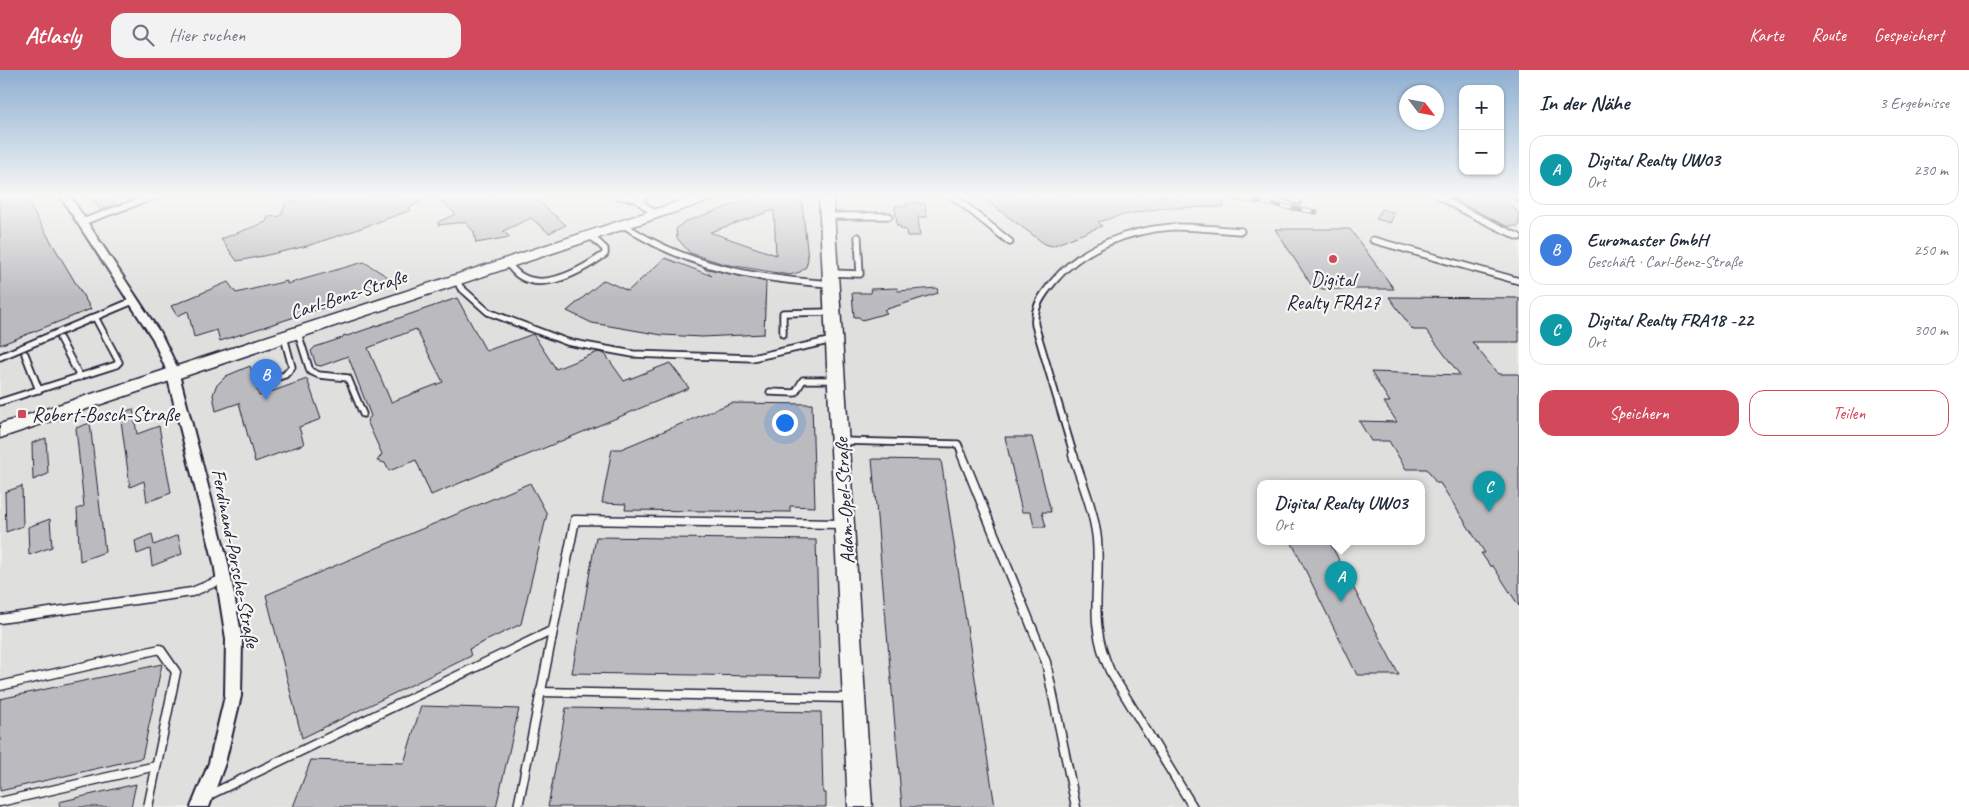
<!DOCTYPE html>
<html lang="de">
<head>
<meta charset="utf-8">
<style>
	:root { --surface:#fff; --page:#f2f2f3; --text:#1f2937; --muted:#747a83; --line:#e0e1e3; --accent:#d1495b }
	body { margin:0; font-family:Caveat,sans-serif; background:var(--page); color:var(--text) }
	.controls { position:absolute; right:15px; top:15px; display:grid; overflow:hidden; border-radius:10px; box-shadow:0 1px 4px #0004 }
	.controls button { width:45px; height:45px; display:grid; place-items:center; padding:0; border:0; border-bottom:1px solid var(--line); background:var(--surface); color:var(--text); font:25px sans-serif }
	.compass { position:absolute; left:1399px; top:15px; width:45px; height:45px; border-radius:50%; background:var(--surface); box-shadow:0 1px 4px #0004; rotate:122deg }
	.you { position:absolute; left:784px; top:352px; width:18px; height:18px; margin:-12px; border:4px solid #fff; border-radius:50%; background:#1a73e8; box-shadow:0 0 0 8px #1a73e833 }
	.badge { display:grid; place-items:center; width:32px; height:32px; border-radius:50%; background:var(--accent); color:#fff; font-size:16px; font-weight:700 }
	.pin { position:absolute; translate:-50% -41px; filter:drop-shadow(0 1px 2px #0008) }
	.pin::after { content:''; position:absolute; top:26px; width:18px; height:15px; background:inherit; clip-path:polygon(0 0,100% 0,50% 100%) }
	.popup { position:absolute; left:1257px; top:410px; width:168px; height:65px; box-sizing:border-box; display:grid; place-content:center; border-radius:10px; background:var(--surface); filter:drop-shadow(0 1px 4px #0005); font-size:16px; white-space:nowrap; color:var(--muted) }
	.popup b { font-size:19px; color:var(--text) }
	.popup::after { content:''; position:absolute; left:50%; top:100%; margin-left:-10px; border:10px solid transparent; border-top-color:var(--surface) }
	.list { margin:0; padding:0; list-style:none }
	h2 { display:flex; justify-content:space-between; align-items:center; height:65px; margin:0; padding:0 20px; font-size:21px }
	h2 small { font-size:16px; font-weight:400; color:var(--muted) }
	.list li { display:grid; grid-template-columns:32px 1fr auto; gap:15px; align-items:center; box-sizing:border-box; height:70px; margin:0 10px 10px; padding:0 10px; border:1px solid var(--line); border-radius:15px }
	.list b { display:block; font-size:19px; white-space:nowrap }
	.list p { margin:0; font-size:16px; white-space:nowrap; color:var(--muted) }
	.list em { font-size:16px; font-style:normal; color:var(--muted) }
	.actions { display:flex; gap:10px; padding:15px 20px }
	.actions a { flex:1; padding:11px 0; border:1px solid var(--accent); border-radius:15px; text-align:center; font-size:18px; color:var(--accent) }
	.actions .main { background:var(--accent); color:#fff }
	.icon { flex:none; width:28px; height:28px; fill:none; stroke:currentColor; stroke-width:2; stroke-linecap:round; stroke-linejoin:round }
	.map { position:relative; flex:none; width:1519px; height:737px; overflow:hidden }
	header { display:flex; align-items:center; gap:30px; box-sizing:border-box; height:70px; padding:0 25px; background:var(--accent); color:#fff }
	header strong { font-size:24px }
	nav { display:flex; gap:28px; margin-inline-start:auto; font-size:18px }
	.search { width:350px; height:45px; background:var(--page); display:flex; align-items:center; gap:12px; box-sizing:border-box; padding:0 18px; border-radius:15px; color:var(--muted); font-size:19px }
	main { display:flex }
	aside { flex:1; background:var(--surface) }
	.map>svg:first-child { display:block }
	.built { fill:#dfdfde; fill-rule:evenodd }
	.building { fill:#bbbbbf; stroke:#22223b; fill-rule:evenodd }
	.lines { fill:none; stroke-linecap:round; stroke-linejoin:round }
	.lane-far1-casing { stroke:#22223b; stroke-width:9 }
	.lane-casing { stroke:#22223b; stroke-width:11 }
	.street-casing { stroke:#22223b; stroke-width:4 }
	.secondary-casing { stroke:#22223b; stroke-width:3 }
	.lane-far1 { stroke:#f6f6f2; stroke-width:5.5 }
	.lane { stroke:#f6f6f2; stroke-width:8 }
	.street { fill:#f6f6f2; fill-rule:evenodd }
	.secondary { fill:#f6f6f2; fill-rule:evenodd }
	.rail-casing { stroke:#22223b; stroke-width:5 }
	.rail { stroke:#f6f6f2; stroke-width:3; stroke-dasharray:10; stroke-linecap:butt }
	.poi-dot { fill:#d1495b; stroke:#f6f6f2; stroke-width:2 }
	.labels { text-anchor:middle; stroke-width:4.5; stroke-linejoin:round; paint-order:stroke }
	.poi-label { font-size:20px; fill:#22223b; stroke:#f6f6f2 }
	.street-label { font-size:20px; fill:#22223b; stroke:#f6f6f2 }
</style>
</head>
<body>
<header>
<strong>Atlasly</strong>
<div class="search"><svg class="icon" aria-label="search" viewBox="0 0 24 24"><circle cx="10" cy="10" r="6"/><path d="M15 15l6 6"/></svg>Hier suchen</div>
<nav><a>Karte</a><a>Route</a><a>Gespeichert</a></nav>
</header>
<main>
<div class="map">
<svg width="1519" height="737" viewBox="0 0 1519 737">
	<rect width="100%" height="100%" fill="#eeeeeb"/>
	<filter id="ink" filterUnits="userSpaceOnUse"><feTurbulence type="fractalNoise" baseFrequency=".02" numOctaves="2"/><feDisplacementMap in="SourceGraphic" scale="10" xChannelSelector="R" yChannelSelector="G"/><feConvolveMatrix kernelMatrix="1 2 1 2 8 2 1 2 1" color-interpolation-filters="sRGB"/></filter>
	<g filter="url(#ink)">
		<!-- built -->
		<path class="built" d="M0 126H1519V737H0ZM1261 413H1421V471H1261Z"/>
		<!-- building -->
		<g class="building">
			<path d="M0 126H24L91 239 0 275Z"/>
			<path d="M90 126H110L116 135 100 140Z"/>
			<path d="M324 126H431L409 138 411 140 353 161 307 176 263 186 237 191 221 169 266 152 268 147 281 146 286 132 323 129Z"/>
			<path d="M435 126H532L566 155 549 163 531 148 503 161 510 167 476 173 474 162 465 152 438 155V152L456 144Z"/>
			<path d="M758 126H796L802 132 808 189 806 197 800 202 790 205 724 194 690 183 677 168 676 159 684 152ZM774 140 776 185 710 162Z"/>
			<path d="M980 126H1224V137L1162 138 1118 146 1098 152 1102 156 1052 176 1045 174Z"/>
			<path d="M1448 126H1501L1519 143V156H1506Z"/>
			<path d="M906 133H925L927 147H918L920 166H907L906 160 901 159 900 156H897L895 136H906Z"/>
			<path d="M1382 139 1395 143 1390 153 1376 149Z"/>
			<path d="M1275 159H1350L1394 219H1314Z"/>
			<path d="M665 188 712 206 704 198 766 212 764 264 702 267 662 265 592 253 567 241 604 210 628 221Z"/>
			<path d="M364 192 396 212 350 226 351 229 220 271 217 260 194 267 188 241 177 246 171 236 228 212 236 223 287 211V214Z"/>
			<path d="M897 218 898 221 937 218 938 223 884 240 887 243 862 250 859 247H854L852 223H871L870 219Z"/>
			<path d="M1389 227 1519 228V272H1472L1498 304H1519V536L1493 496H1490L1481 483H1485L1440 413H1436L1427 399H1406L1389 371H1371L1359 351 1397 352 1384 332H1390L1371 302 1460 305 1426 260H1413Z"/>
			<path d="M457 228 486 281 533 264 556 299 598 282 605 284 624 311 670 293 689 318 431 425 416 390 389 401 385 393 377 391 382 384 367 351 371 346 348 286 321 296 316 295 311 281 315 277 342 268 344 265 347 266ZM416 259 443 312 391 332 368 278Z"/>
			<path d="M250 296 259 326 307 309 321 349 299 357 304 374 255 392 239 333 216 341 213 325 216 316 226 306Z"/>
			<path d="M731 333 812 334 815 437 790 436V442L625 440 626 434 602 433 612 379H621Z"/>
			<path d="M133 339 137 364 159 356 171 423 147 432 144 411 130 417 120 343Z"/>
			<path d="M90 353 105 482 80 491 77 439 84 436 76 358Z"/>
			<path d="M1005 367H1032L1051 442H1042L1046 457H1034L1031 442H1022Z"/>
			<path d="M46 368 48 404 33 410 32 373Z"/>
			<path d="M872 389 941 390 995 737H902Z"/>
			<path d="M530 413 547 444 521 554 469 579 471 586 302 668 266 525Z"/>
			<path d="M22 416 23 456 6 462 5 422Z"/>
			<path d="M50 449 52 477 29 485 28 457Z"/>
			<path d="M152 464 154 475 178 465 182 484 152 496 150 479 137 484 135 471Z"/>
			<path d="M596 467 816 470 820 607 572 603Z"/>
			<path d="M1291 471H1329L1399 605H1357Z"/>
			<path d="M162 594 142 688 0 721V629Z"/>
			<path d="M421 636 519 639 496 737H293L311 690 404 693Z"/>
			<path d="M566 638 821 642 823 723H826V737H548Z"/>
			<path d="M136 714 131 737H60L59 732Z"/>
		</g>
		<g class="lines">
			<defs>
				<g id="lane-far1">
					<path d="M618 126 639 129"/>
					<path d="M645 126 639 131 655 144"/>
					<path d="M953 126 1010 172"/>
					<path d="M1286 126 1298 131"/>
					<path d="M1439 126 1461 139 1519 167"/>
					<path d="M1517 126 1519 128"/>
					<path d="M827 146H889"/>
					<path d="M82 152 154 126"/>
					<path d="M624 155C685 197 758 209 831 214"/>
					<path d="M1373 170 1519 211"/>
					<path d="M508 193C531 230 578 203 605 184V179L591 166"/>
					<path d="M831 203 860 204 858 167"/>
					<path d="M457 210 460 217 488 242 567 272 633 284 752 288 833 270"/>
					<path d="M298 263 310 301 319 305 348 308 363 344"/>
					<path d="M783 264V243L832 242"/>
					<path d="M60 269 80 307"/>
					<path d="M25 284 39 320"/>
					<path d="M0 287 133 231"/>
					<path d="M266 311 285 305 292 297 284 267"/>
					<path d="M770 322 795 323 803 310H836"/>
					<path d="M0 332 116 295 119 292 95 247"/>
					<path d="M842 371 958 374 963 386"/>
					<path d="M1074 386 1035 255C1033 237 1043 224 1054 211 1082 177 1129 160 1172 157 1195 156 1218 160 1241 161"/>
				</g>
				<g id="lane">
					<path d="M962 385 1046 592 1076 737"/>
					<path d="M1073 385C1082 412 1094 441 1097 469 1101 520 1087 551 1110 601L1193 737"/>
					<path d="M0 549 192 522 223 509"/>
					<path d="M0 616 160 579 176 602 148 737"/>
					<path d="M540 622 851 628"/>
					<path d="M207 726 551 561"/>
					<path d="M0 732 156 696"/>
					<path d="M518 737 575 450 841 454"/>
				</g>
				<path id="street" d="M60 126H70L162 266 177 297 228 493 242 569 241 626 225 693 209 737H191L209 693 225 626 226 569 214 493 165 297 153 269Z"/>
				<g id="secondary">
					<path d="M696 126H716L714 129 0 368V354Z"/>
					<path d="M819 126H833L872 737H848Z"/>
				</g>
			</defs>
			<!-- lane-far1 casing -->
			<use href="#lane-far1" class="lane-far1-casing"/>
			<!-- lane casing -->
			<use href="#lane" class="lane-casing"/>
			<!-- street casing -->
			<use href="#street" class="street-casing"/>
			<!-- secondary casing -->
			<use href="#secondary" class="secondary-casing"/>
			<!-- lane-far1 -->
			<use href="#lane-far1" class="lane-far1"/>
			<!-- lane -->
			<use href="#lane" class="lane"/>
			<!-- street -->
			<use href="#street" class="street"/>
			<!-- secondary -->
			<use href="#secondary" class="secondary"/>
			<defs>
				<path id="rail" d="M1223 126 1316 142"/>
			</defs>
			<!-- rail casing -->
			<use href="#rail" class="rail-casing"/>
			<!-- rail -->
			<use href="#rail" class="rail"/>
		</g>
	</g>
	<!-- sky -->
	<linearGradient id="sky" x2="0" y2="1"><stop stop-color="#8eafd1"/><stop offset="0.55" stop-color="#f7f7f6"/><stop offset="1" stop-color="#f7f7f6" stop-opacity="0"/></linearGradient>
	<rect width="1519" height="229" fill="url(#sky)"/>
	<!-- markers -->
	<g class="poi-dot">
		<circle cx="1333" cy="189" r="5"/>
		<rect x="17" y="339" width="10" height="10" rx="2.5"/>
	</g>
	<g class="labels">
		<!-- poi labels -->
		<g class="poi-label">
			<text x="1333" y="216">Digital<tspan x="1333" dy="23">Realty FRA27</tspan></text>
			<text x="32" y="351" text-anchor="start">Robert-Bosch-Straße</text>
		</g>
		<!-- street labels -->
		<g class="street-label">
			<text transform="translate(348 224) rotate(-18)" y="7">Carl-Benz-Straße</text>
			<text transform="translate(844 431) rotate(-93)" y="7">Adam-Opel-Straße</text>
			<text transform="translate(236 488) rotate(79)" y="7">Ferdinand-Porsche-Straße</text>
		</g>
	</g>
</svg>
<div class="controls">
<button>+</button>
<button>−</button>
</div>
<svg class="compass" viewBox="-18 -18 36 36"><path d="M0-13l5 13h-10z" fill="#e53935"/><path d="M0 13l5-13h-10z" fill="#747a83"/></svg>
<div class="you"></div>
<div class="pin badge" style="left:1341px;top:532px;background:#0f9aa8">A</div>
<div class="popup"><b>Digital Realty UW03</b>Ort</div>
<div class="pin badge" style="left:266px;top:330px;background:#3f7fe0">B</div>
<div class="pin badge" style="left:1489px;top:442px;background:#0f9aa8">C</div>
</div>
<aside>
<h2>In der Nähe<small>3 Ergebnisse</small></h2>
<ul class="list">
<li><span class="badge" style="background:#0f9aa8">A</span><div><b>Digital Realty UW03</b><p>Ort</p></div><em>230 m</em></li>
<li><span class="badge" style="background:#3f7fe0">B</span><div><b>Euromaster GmbH</b><p>Geschäft · Carl-Benz-Straße</p></div><em>250 m</em></li>
<li><span class="badge" style="background:#0f9aa8">C</span><div><b>Digital Realty FRA18 -22</b><p>Ort</p></div><em>300 m</em></li>
</ul>
<div class="actions"><a class="main">Speichern</a><a>Teilen</a></div>
</aside>
</main>
</body>
</html>
